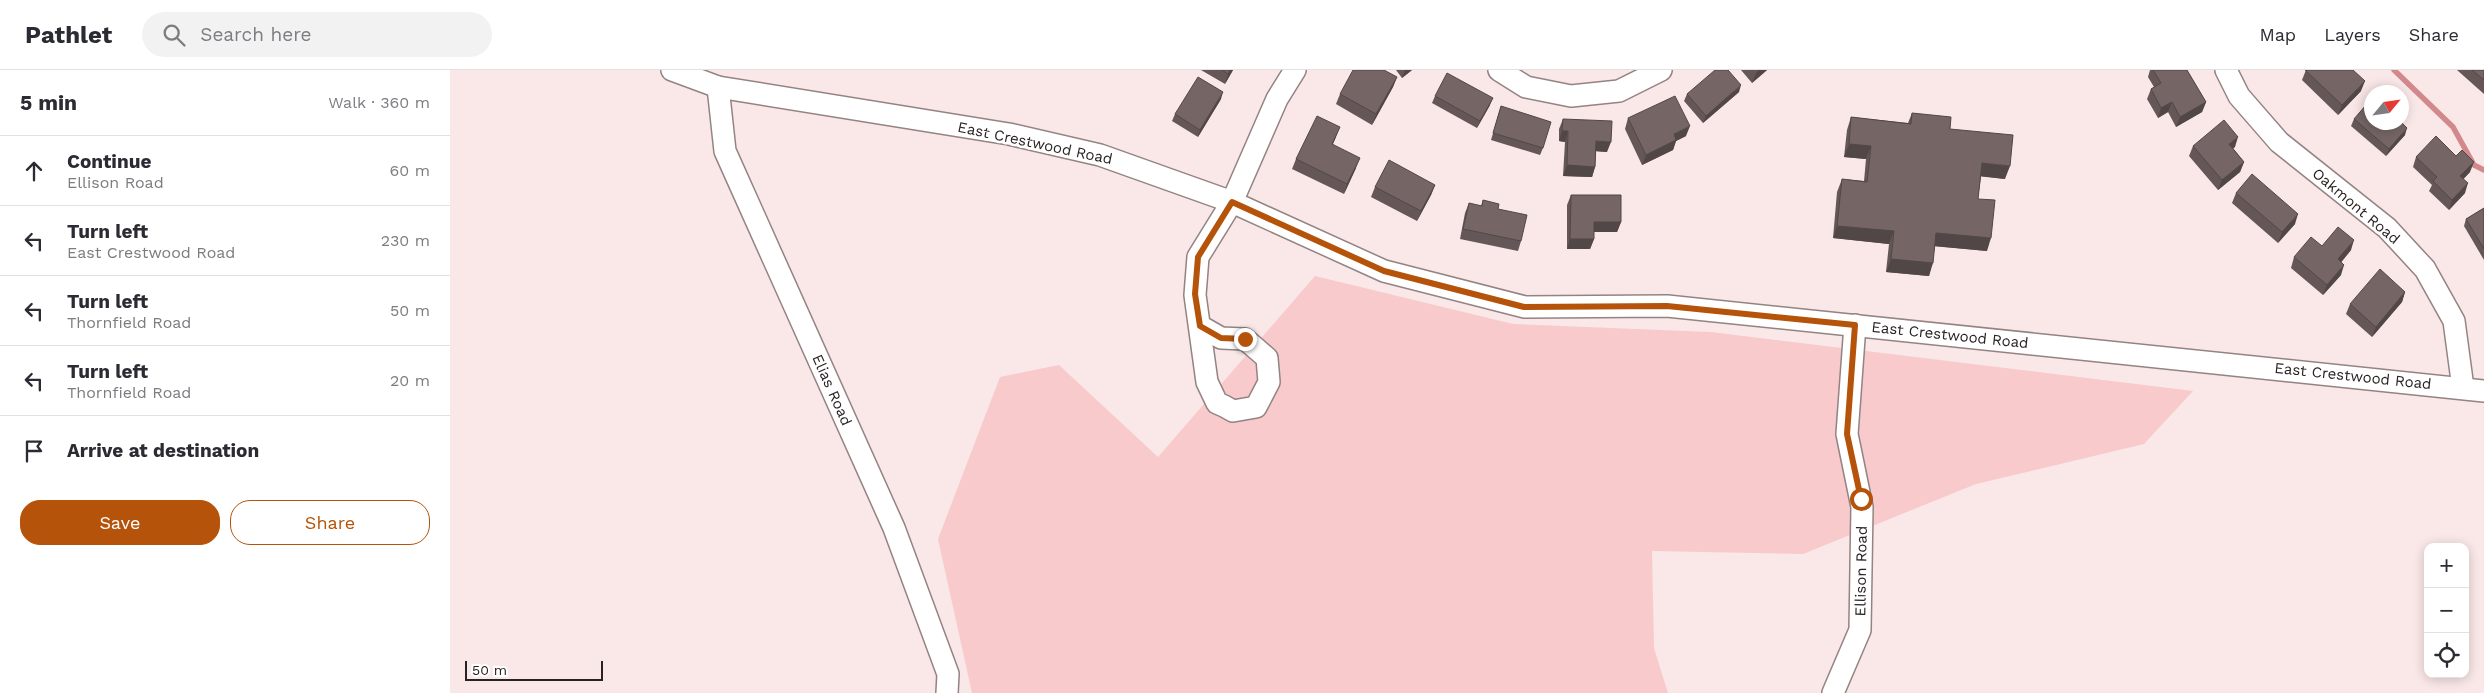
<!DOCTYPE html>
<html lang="en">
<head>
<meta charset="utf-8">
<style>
	:root { --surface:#fff; --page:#f2f2f3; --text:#2b2b33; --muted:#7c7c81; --line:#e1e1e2; --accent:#b45309 }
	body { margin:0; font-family:"Work Sans",sans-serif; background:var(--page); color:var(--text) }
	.controls { position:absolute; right:15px; bottom:15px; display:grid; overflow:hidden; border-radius:10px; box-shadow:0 2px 12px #0003 }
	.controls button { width:45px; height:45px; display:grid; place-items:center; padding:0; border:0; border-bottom:1px solid var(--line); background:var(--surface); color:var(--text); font:25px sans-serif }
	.compass { position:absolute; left:1914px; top:15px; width:45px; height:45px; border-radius:50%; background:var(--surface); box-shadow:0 2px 12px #0003; rotate:61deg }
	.scale { position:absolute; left:15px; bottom:12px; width:138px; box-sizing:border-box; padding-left:5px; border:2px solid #292222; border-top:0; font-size:14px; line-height:18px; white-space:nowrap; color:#292222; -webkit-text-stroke:4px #fff; paint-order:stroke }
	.stop { position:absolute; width:15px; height:15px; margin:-11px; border:4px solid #b45309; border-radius:50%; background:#fff }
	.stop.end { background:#b45309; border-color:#fff; box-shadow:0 1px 5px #0008 }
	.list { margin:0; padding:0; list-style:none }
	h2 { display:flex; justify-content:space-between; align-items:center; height:65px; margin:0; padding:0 20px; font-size:21px }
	h2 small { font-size:16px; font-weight:400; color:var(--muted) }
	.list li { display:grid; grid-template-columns:32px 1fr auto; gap:15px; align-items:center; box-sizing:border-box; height:70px; padding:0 20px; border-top:1px solid var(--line) }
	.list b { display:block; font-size:19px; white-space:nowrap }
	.list p { margin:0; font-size:16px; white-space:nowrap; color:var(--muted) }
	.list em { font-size:16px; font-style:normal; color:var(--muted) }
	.actions { display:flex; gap:10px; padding:15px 20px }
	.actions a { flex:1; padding:11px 0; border:1px solid var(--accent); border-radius:20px; text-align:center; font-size:18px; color:var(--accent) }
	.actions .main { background:var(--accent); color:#fff }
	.icon { flex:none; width:28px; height:28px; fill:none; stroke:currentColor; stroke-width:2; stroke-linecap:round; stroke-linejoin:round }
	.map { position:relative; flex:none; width:2034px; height:623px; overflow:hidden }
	header { display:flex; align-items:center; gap:30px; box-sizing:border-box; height:70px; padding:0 25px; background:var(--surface); border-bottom:1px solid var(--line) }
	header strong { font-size:24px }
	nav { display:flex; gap:28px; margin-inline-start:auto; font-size:18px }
	.search { width:350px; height:45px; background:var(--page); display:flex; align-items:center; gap:12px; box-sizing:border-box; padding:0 18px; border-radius:28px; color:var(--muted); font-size:19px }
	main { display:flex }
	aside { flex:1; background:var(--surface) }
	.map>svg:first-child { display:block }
	.green { fill:#f8cacb }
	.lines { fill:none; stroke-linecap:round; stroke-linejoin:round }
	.stream { stroke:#d2898c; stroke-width:5.5 }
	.minor-casing { stroke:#948383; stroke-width:24 }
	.minor { stroke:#fff; stroke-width:21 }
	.wall { fill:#655757 }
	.shaded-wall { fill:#524747 }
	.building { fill:#756565; stroke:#524747 }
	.route { stroke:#b45309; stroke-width:6 }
	.labels { text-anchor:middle; stroke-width:5; stroke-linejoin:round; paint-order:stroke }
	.street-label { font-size:15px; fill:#292222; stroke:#fff }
</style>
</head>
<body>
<header>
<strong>Pathlet</strong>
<div class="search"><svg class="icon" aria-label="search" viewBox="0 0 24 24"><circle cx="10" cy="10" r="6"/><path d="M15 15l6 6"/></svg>Search here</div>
<nav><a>Map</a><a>Layers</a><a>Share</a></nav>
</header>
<main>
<aside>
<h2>5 min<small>Walk · 360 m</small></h2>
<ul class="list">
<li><svg class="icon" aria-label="ahead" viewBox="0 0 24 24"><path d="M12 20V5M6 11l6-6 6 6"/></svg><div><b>Continue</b><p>Ellison Road</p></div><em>60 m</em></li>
<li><svg class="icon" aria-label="left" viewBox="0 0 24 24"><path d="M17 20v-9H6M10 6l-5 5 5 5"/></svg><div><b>Turn left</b><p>East Crestwood Road</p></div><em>230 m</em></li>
<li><svg class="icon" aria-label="left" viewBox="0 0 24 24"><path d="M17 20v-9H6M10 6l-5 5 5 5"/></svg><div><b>Turn left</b><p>Thornfield Road</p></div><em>50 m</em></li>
<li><svg class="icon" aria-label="left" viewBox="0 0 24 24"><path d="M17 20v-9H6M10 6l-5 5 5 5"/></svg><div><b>Turn left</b><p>Thornfield Road</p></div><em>20 m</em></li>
<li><svg class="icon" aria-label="arrive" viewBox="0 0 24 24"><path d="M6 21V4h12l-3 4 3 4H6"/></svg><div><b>Arrive at destination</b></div></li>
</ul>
<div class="actions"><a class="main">Save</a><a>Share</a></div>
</aside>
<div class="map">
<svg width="2034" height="623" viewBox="0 0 2034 623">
	<rect width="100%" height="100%" fill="#fae7e8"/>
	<!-- green -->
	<path class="green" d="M865 206 1063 254 1261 262 1743 321 1694 374 1526 414 1353 484 1202 481 1204 578 1218 623H522L488 469 550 307 609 295 708 387Z"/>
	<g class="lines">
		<!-- stream -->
		<path class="stream" d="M1944 0 2003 57 2024 95 2034 100"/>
		<defs>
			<g id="minor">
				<path d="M222 0 268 17 559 64 650 85 782 132 934 201 1075 237 1217 236 2034 321"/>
				<path d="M1049 0 1076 17 1121 26 1169 21 1211 0"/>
				<path d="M1776 0 1789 26 1829 72 1937 158 1975 199 2004 251 2013 318"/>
				<path d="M268 17 275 81 444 458 498 604 497 623"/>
				<path d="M750 256 771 268 795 269 817 288 819 312 806 337 783 341 774 336 767 333 757 312 745 225 748 187 782 132 827 29 845 0"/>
				<path d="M1383 623 1410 560 1412 437 1397 364 1405 255"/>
			</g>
		</defs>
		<!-- minor casing -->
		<use href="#minor" class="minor-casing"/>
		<!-- minor -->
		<use href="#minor" class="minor"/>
	</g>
	<!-- wall -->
	<g class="wall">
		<path d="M751 0H783L775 14Z"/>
		<path d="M946 0H962L952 8Z"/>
		<path d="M1291 0H1317L1302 13Z"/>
		<path d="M1700 0H1737L1756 32 1752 42 1726 57 1718 42 1708 48 1697 29 1701 19 1704 17 1698 7Z"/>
		<path d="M1856 0 1911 21 1888 45 1852 10Z"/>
		<path d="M2007 0H2034V24Z"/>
		<path d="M947 7 943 17 922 55 886 34 890 24Z"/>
		<path d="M1289 22 1253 53 1234 31 1237 24Z"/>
		<path d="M985 26 1040 35 1027 58 982 33Z"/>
		<path d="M771 29 748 67 722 51 725 44Z"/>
		<path d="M1051 36 1093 78 1090 85 1041 70Z"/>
		<path d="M1462 43 1500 59 1555 109 1531 106 1528 129 1537 181 1485 176 1479 206 1436 202 1439 174 1383 168 1387 122 1392 109 1414 111 1416 89 1394 87 1397 60 1401 47 1458 53Z"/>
		<path d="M1178 48 1236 66 1226 71 1223 80 1192 95 1175 59Z"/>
		<path d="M1113 49 1157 82 1146 81 1145 97 1142 107 1113 106 1115 72 1109 71V59Z"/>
		<path d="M1904 49 1955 65 1936 86 1901 56Z"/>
		<path d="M886 67 883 74 906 98 894 124 842 99 846 89Z"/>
		<path d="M1743 76 1785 77 1783 78 1794 92 1790 102 1768 120 1739 86Z"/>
		<path d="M1966 87 2020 102 2013 109 2015 123 1999 140 1979 121 1982 115 1963 97Z"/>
		<path d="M985 115 981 125 967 151 921 127 925 117Z"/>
		<path d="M1786 123 1845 154 1828 173 1782 133Z"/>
		<path d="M1121 125 1171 152 1167 162H1144V169L1140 179H1117V135Z"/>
		<path d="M1033 130 1048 139 1071 171 1068 181 1010 169 1015 143 1019 133 1031 136Z"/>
		<path d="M2034 138V190L2014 156 2016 149Z"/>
		<path d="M1872 176 1901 180 1891 192V205L1873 225 1841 198 1844 187Z"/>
		<path d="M1955 222 1952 232 1922 267 1896 244 1900 234Z"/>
	</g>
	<!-- shaded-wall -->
	<g class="shaded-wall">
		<path d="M780 0H783L775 14 778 4Z"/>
		<path d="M955 0H962L952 8Z"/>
		<path d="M1309 0H1317L1302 13 1306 3Z"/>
		<path d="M947 7 943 17 922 55 926 44Z"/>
		<path d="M1915 11 1911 21 1888 45 1892 35Z"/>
		<path d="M1291 15 1289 22 1253 53 1256 46Z"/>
		<path d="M773 22 771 29 748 67 750 60Z"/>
		<path d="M1043 28 1040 35 1027 58 1030 51Z"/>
		<path d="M1722 32 1718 42 1708 48 1711 38Z"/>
		<path d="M1756 32 1752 42 1726 57 1730 47Z"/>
		<path d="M1240 56 1236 66 1226 71 1223 80 1192 95 1196 85 1224 64Z"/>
		<path d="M890 57 886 67 878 84 882 74Z"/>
		<path d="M1957 58 1955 65 1936 86 1939 79Z"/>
		<path d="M1112 61H1118L1115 72 1109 71Z"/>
		<path d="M1788 67 1785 77 1776 84 1779 74Z"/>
		<path d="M1146 71 1161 72 1157 82 1143 81Z"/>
		<path d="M1399 74 1421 76 1416 89 1394 87Z"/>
		<path d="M910 88 906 98 894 124 897 114Z"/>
		<path d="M1794 92 1790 102 1768 120 1772 110Z"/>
		<path d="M2024 92 2020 102 2007 116 2010 106Z"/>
		<path d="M1532 93 1560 96 1555 109 1527 106Z"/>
		<path d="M1117 95 1145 97 1142 107 1113 106Z"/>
		<path d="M2018 113 2015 123 1999 140 2002 130Z"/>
		<path d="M985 115 981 125 967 151 971 141Z"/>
		<path d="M1848 144 1845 154 1828 173 1832 162Z"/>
		<path d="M1144 152H1171L1167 162H1140Z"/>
		<path d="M1387 156 1444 161 1439 174 1383 168Z"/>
		<path d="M1486 163 1541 168 1537 181 1482 176Z"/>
		<path d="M1120 169H1144L1140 179H1117Z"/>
		<path d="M1904 170 1901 180 1885 200 1888 189Z"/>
		<path d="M1441 189 1483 193 1479 206 1436 202Z"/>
		<path d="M1894 195 1891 205 1873 225 1877 215Z"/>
		<path d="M1955 222 1952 232 1922 267 1926 257Z"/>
	</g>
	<!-- building -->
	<g class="building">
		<path d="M772 0H780L778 4Z"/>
		<path d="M903 0H934L947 7 926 44 890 24Z"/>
		<path d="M1265 0H1278L1291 15 1256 46 1237 24Z"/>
		<path d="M1703 0H1737L1756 32 1730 47 1722 32 1711 38 1701 19 1711 13Z"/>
		<path d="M1855 0H1903L1915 11 1892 35Z"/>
		<path d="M2022 0H2034V10Z"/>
		<path d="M997 3 1043 28 1030 51 985 26Z"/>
		<path d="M748 7 773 22 750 60 725 44Z"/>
		<path d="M1225 26 1240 56 1224 64 1226 70 1196 85 1178 48Z"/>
		<path d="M1922 28V52H1951L1957 58 1939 79 1904 49Z"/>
		<path d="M1051 36 1101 52 1093 78 1043 63Z"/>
		<path d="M1462 43 1501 47 1500 59 1563 65 1560 96 1532 93 1528 129 1545 130 1541 168 1486 163 1483 193 1441 189 1444 161 1387 156 1392 109 1417 112 1421 76 1399 74 1401 47 1461 54Z"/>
		<path d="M867 46 890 57 882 74 910 88 897 114 846 89Z"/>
		<path d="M1113 49 1162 51 1161 72 1146 71 1145 97 1117 95 1118 61H1112Z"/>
		<path d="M1774 50 1788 67 1779 74 1794 92 1772 110 1743 76Z"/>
		<path d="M1986 66 2006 86 2012 80 2024 92 2010 106 2018 113 2002 130 1983 111 1987 107 1966 87Z"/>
		<path d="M939 90 985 115 971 141 925 117Z"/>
		<path d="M1802 104 1848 144 1832 162 1786 123Z"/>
		<path d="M1121 125H1171V152H1144V169H1120Z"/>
		<path d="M1033 130 1049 134 1048 139 1077 145 1071 171 1013 159 1019 133 1032 136Z"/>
		<path d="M2034 138V179L2016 149Z"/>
		<path d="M1888 157 1904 170 1888 189 1894 195 1877 215 1844 187 1861 167 1872 176Z"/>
		<path d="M1930 199 1955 222 1926 257 1900 234Z"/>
	</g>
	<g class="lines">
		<!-- route -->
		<path class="route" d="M795 269 771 268 750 256 745 224 748 187 782 132 934 201 1074 237 1217 236 1405 255 1397 364 1411 429"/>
	</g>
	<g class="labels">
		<!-- street labels -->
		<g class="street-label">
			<text transform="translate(585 73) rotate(12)" y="5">East Crestwood Road</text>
			<text transform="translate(1906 136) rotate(40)" y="5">Oakmont Road</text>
			<text transform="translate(1500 265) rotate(6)" y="5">East Crestwood Road</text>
			<text transform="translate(1903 306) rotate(6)" y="5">East Crestwood Road</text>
			<text transform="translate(382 320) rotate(66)" y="5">Elias Road</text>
			<text transform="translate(1411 501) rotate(-89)" y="5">Ellison Road</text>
		</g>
	</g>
</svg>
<div class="controls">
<button>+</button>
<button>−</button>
<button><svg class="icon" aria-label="locate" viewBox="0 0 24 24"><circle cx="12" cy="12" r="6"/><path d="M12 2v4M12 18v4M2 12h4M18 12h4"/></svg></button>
</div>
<svg class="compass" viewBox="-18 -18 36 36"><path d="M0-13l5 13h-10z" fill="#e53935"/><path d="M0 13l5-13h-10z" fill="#7c7c81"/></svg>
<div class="scale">50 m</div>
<div class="stop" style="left:1411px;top:429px"></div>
<div class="stop end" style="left:795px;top:269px"></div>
</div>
</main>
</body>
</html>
